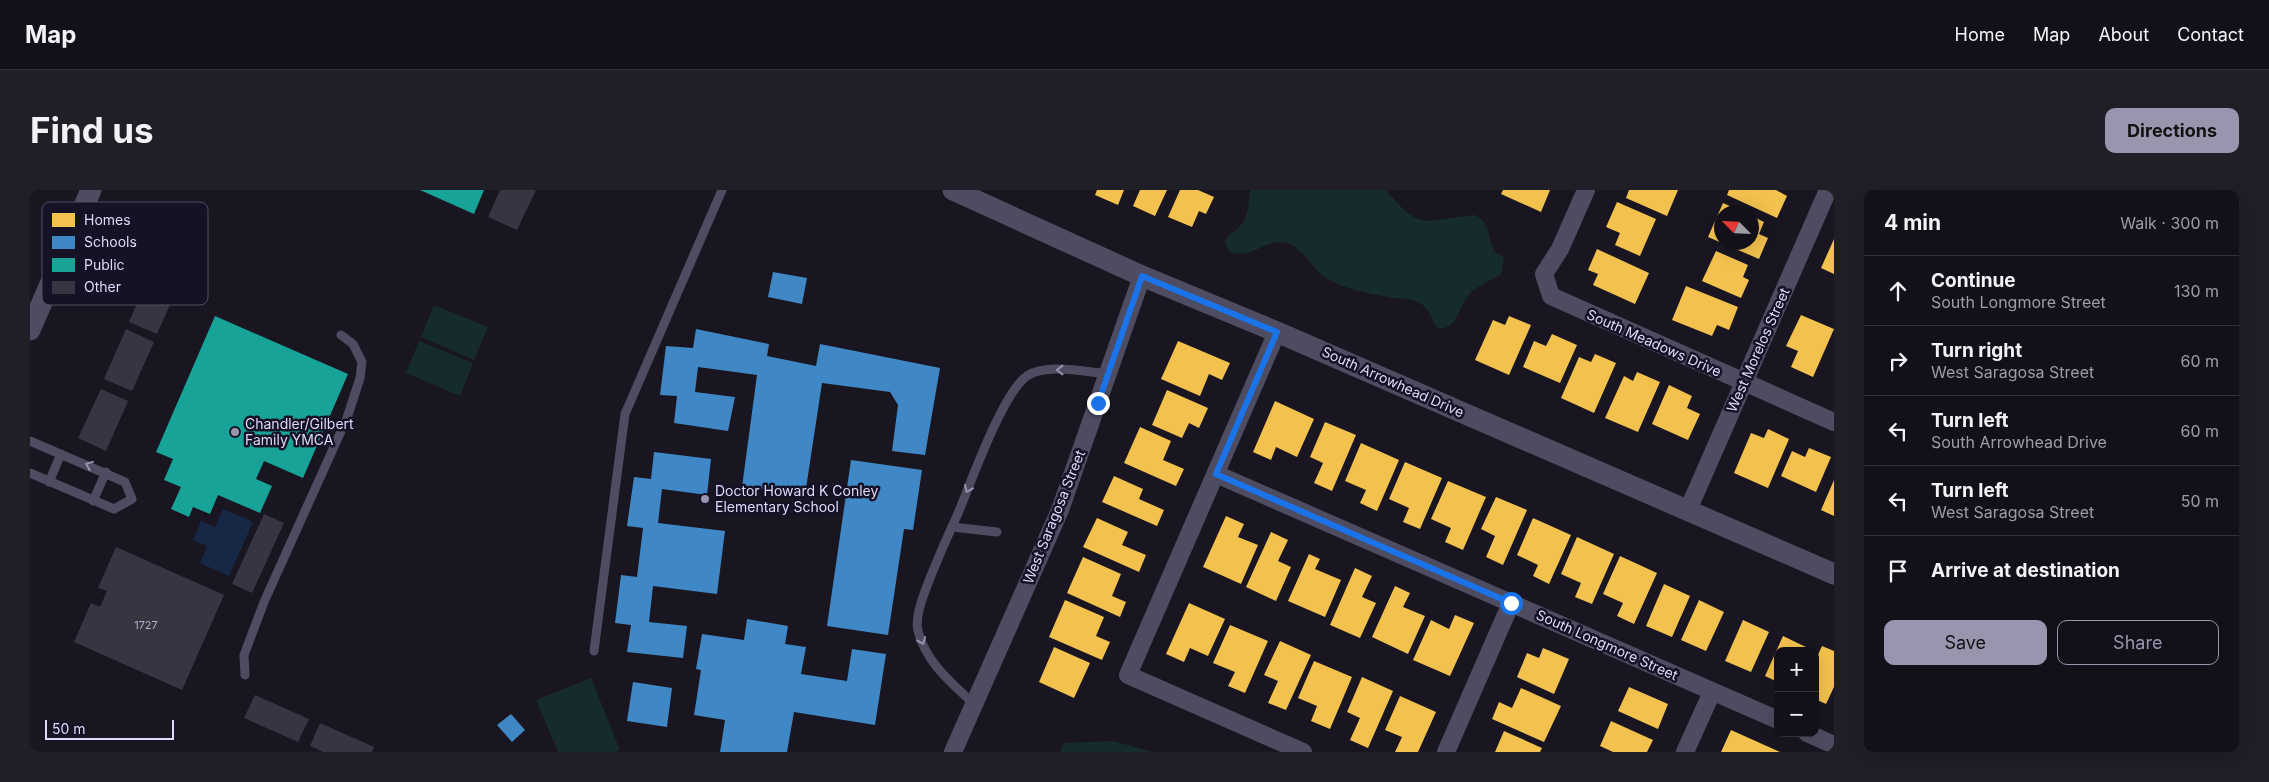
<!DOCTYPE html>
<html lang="en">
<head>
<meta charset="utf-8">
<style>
	:root { --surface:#131019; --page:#201e26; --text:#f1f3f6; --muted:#9d9da2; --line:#323038; --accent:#9995af }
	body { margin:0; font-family:Inter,sans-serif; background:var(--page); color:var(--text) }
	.controls { position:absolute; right:15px; bottom:15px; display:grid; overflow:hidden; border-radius:10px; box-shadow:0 5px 20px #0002 }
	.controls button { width:45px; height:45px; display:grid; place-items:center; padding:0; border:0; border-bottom:1px solid var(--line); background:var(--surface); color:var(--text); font:25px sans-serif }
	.compass { position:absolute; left:1684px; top:15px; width:45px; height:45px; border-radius:50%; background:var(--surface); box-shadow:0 5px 20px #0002; rotate:294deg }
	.scale { position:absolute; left:15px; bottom:12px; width:129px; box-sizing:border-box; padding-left:5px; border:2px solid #dedafb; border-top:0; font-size:14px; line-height:18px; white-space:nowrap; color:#dedafb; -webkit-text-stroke:4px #161225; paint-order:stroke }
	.stop { position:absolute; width:15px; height:15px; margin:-11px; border:4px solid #1a73e8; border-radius:50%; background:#fff }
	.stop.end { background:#1a73e8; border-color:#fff; box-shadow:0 1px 5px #0008 }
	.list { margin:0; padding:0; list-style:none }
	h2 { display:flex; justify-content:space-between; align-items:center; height:65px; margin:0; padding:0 20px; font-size:21px }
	h2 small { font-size:16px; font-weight:400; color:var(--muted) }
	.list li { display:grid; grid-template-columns:32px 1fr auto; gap:15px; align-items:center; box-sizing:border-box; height:70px; padding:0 20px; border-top:1px solid var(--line) }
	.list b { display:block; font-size:19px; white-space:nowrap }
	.list p { margin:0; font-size:16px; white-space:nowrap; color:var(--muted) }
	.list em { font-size:16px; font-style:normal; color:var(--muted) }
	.actions { display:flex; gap:10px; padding:15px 20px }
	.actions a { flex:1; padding:11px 0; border:1px solid var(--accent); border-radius:10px; text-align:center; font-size:18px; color:var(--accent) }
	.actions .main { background:var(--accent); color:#111 }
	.icon { flex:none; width:28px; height:28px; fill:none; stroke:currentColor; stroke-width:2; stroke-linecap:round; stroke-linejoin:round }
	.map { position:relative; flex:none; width:1804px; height:562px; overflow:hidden; border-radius:10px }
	header { display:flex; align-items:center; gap:30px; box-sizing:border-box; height:70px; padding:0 25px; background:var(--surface); border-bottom:1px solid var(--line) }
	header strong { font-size:24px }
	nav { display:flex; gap:28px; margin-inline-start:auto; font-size:18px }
	.intro { display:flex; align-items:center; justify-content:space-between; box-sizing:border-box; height:120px; padding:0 30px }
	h1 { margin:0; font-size:35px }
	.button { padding:12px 22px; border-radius:10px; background:var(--accent); color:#111; font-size:18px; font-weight:700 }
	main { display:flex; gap:30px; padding:0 30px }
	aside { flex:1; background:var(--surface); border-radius:10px; box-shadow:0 5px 20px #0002 }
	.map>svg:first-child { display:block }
	.green { fill:#162b2c }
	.water { fill:#162846 }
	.homes { fill:#f2c14e }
	.schools { fill:#3f88c5 }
	.public { fill:#17a398 }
	.building { fill:#383442 }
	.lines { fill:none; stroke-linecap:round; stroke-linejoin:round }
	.service { stroke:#4e4c60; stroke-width:9 }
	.minor { stroke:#4e4c60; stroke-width:18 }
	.tertiary { stroke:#4e4c60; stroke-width:21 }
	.oneway { stroke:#9693ae }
	.route { stroke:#1a73e8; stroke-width:6 }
	.poi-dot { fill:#9995af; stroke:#161225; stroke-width:2 }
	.labels { text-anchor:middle; stroke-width:5; stroke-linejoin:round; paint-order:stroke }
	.number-label { font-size:11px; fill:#b4b0cd }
	.street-label { font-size:14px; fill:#dedafb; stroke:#161225 }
	.poi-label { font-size:14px; fill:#dedafb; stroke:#161225; text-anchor:start }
	.key { fill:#161225; stroke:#524e65; stroke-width:1 }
	.key-label { font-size:14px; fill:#dedafb }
</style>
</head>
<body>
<header>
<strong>Map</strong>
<nav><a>Home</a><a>Map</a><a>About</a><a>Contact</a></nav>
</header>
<div class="intro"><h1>Find us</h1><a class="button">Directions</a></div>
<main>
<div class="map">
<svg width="1804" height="562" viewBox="0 0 1804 562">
	<rect width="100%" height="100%" fill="#191621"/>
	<!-- green -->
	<g class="green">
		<path d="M1220 0H1356C1392 44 1396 29 1445 25 1461 33 1457 48 1465 62L1474 67 1471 85C1463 88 1443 99 1438 106 1428 118 1428 140 1408 138 1402 132 1401 122 1394 116 1386 108 1369 109 1358 107 1338 103 1313 99 1296 88 1282 79 1273 58 1257 53 1236 47 1220 72 1199 61L1195 52C1197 45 1201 44 1206 40 1218 30 1219 15 1220 0Z"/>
		<path d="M404 115 458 137 444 170 391 147Z"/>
		<path d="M389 151 443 173 430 206 376 183Z"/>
		<path d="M561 488 590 560 585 562H528L506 510Z"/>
		<path d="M1083 551 1123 562H1030L1034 553Z"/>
	</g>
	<!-- water -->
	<path class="water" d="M193 319 223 332 199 386 170 373 177 356 163 350 171 331 185 337Z"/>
	<!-- homes -->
	<g class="homes">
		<path d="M1067 0H1094L1088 15 1065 5Z"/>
		<path d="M1110 0H1137L1125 26 1103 16Z"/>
		<path d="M1150 0H1168L1184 7 1176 24 1169 21 1162 37 1138 27Z"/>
		<path d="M1473 0H1520L1511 22 1471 4Z"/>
		<path d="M1599 0H1648L1637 26 1596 8Z"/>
		<path d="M1699 0H1746L1757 6 1747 28 1697 5Z"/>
		<path d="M1587 12 1626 29 1610 66 1585 55 1590 43 1576 37Z"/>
		<path d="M1693 13 1713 22H1692V52H1722V26L1734 32 1729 44 1738 48 1729 69 1678 47Z"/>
		<path d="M1804 49V84L1791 78Z"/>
		<path d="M1567 59 1619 83 1605 114 1563 95 1568 84 1558 80Z"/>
		<path d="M1686 61 1718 75 1713 87 1719 90 1711 108 1672 91Z"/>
		<path d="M1656 96 1708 117 1699 140 1687 135 1682 146 1642 130Z"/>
		<path d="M1771 125 1804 139 1783 187 1761 177 1768 161 1756 156Z"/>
		<path d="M1479 126 1501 135 1479 185 1445 170 1463 130 1475 135Z"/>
		<path d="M1522 144 1547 155 1530 193 1493 177 1504 151 1516 156Z"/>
		<path d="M1148 151 1200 173 1192 190 1179 184 1170 206 1131 189Z"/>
		<path d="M1565 164 1586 173 1564 223 1531 208 1549 167 1561 172Z"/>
		<path d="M1607 182 1630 192 1608 242 1575 228 1594 186 1603 191Z"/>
		<path d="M1639 195 1662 206 1657 218 1670 224 1658 250 1622 234Z"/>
		<path d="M1137 200 1178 218 1169 238 1159 233 1152 248 1122 235Z"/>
		<path d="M1245 211 1284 229 1267 267 1246 257 1241 270 1223 262Z"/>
		<path d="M1295 232 1326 245 1302 301 1284 293 1293 273 1280 267Z"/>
		<path d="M1110 237 1141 251 1133 270 1154 279 1146 296 1094 273Z"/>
		<path d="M1738 239 1759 249 1738 298 1704 283 1721 243 1734 248Z"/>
		<path d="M1331 253 1369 270 1347 321 1330 313 1336 300 1315 291Z"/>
		<path d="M1779 258 1801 267 1786 302 1751 286 1762 261 1775 267Z"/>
		<path d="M1375 272 1412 288 1390 339 1373 332 1379 318 1359 309Z"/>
		<path d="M1084 286 1113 299 1109 309 1134 320 1127 336 1072 312Z"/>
		<path d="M1804 290V326L1791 320Z"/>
		<path d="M1418 291 1456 307 1433 360 1415 352 1421 338 1401 329Z"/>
		<path d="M1466 307 1497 320 1473 375 1456 367 1465 346 1451 339Z"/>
		<path d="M1196 326 1214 334 1208 347 1228 355 1211 394 1173 377Z"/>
		<path d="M1067 328 1098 342 1092 355 1116 365 1109 382 1053 357Z"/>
		<path d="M1503 328 1541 345 1519 394 1503 386 1508 375 1487 365Z"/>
		<path d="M1241 342 1258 350 1248 371 1261 377 1246 411 1216 397Z"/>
		<path d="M1547 347 1584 364 1562 414 1545 407 1551 393 1531 384Z"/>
		<path d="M1279 364 1290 369 1285 379 1311 390 1295 427 1258 411Z"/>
		<path d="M1590 366 1627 383 1604 434 1587 426 1593 413 1573 404Z"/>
		<path d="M1053 367 1091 384 1082 406 1096 412 1090 427 1037 403Z"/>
		<path d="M1325 378 1342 386 1332 407 1346 413 1330 448 1300 435Z"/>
		<path d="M1634 394 1660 406 1642 447 1616 436Z"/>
		<path d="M1365 396 1380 403 1373 417 1395 426 1378 464 1342 447Z"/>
		<path d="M1035 410 1074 427 1066 446 1080 452 1072 470 1019 447Z"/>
		<path d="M1669 410 1694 422 1676 461 1651 450Z"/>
		<path d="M1159 413 1195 429 1178 466 1160 458 1154 472 1136 464Z"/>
		<path d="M1425 425 1444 433 1420 486 1383 470 1401 430 1419 439Z"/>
		<path d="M1713 430 1739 442 1721 482 1695 471Z"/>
		<path d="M1200 435 1238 451 1215 503 1198 496 1205 482 1183 473Z"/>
		<path d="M1753 446 1778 458 1777 461H1748V492L1735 486Z"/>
		<path d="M1250 451 1281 465 1256 520 1238 513 1248 491 1234 485Z"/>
		<path d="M1792 456 1804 461V497L1796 514 1785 509V471Z"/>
		<path d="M1024 457 1060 473 1044 508 1009 492Z"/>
		<path d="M1513 458 1539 469 1524 504 1487 487 1497 463 1509 468Z"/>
		<path d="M1284 471 1322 487 1300 539 1281 531 1287 516 1268 508Z"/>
		<path d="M1332 487 1363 501 1338 558 1320 550 1330 528 1317 522Z"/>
		<path d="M1599 497 1638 514 1628 539 1588 521Z"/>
		<path d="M1491 498 1531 516 1514 552 1462 529 1469 512 1482 518Z"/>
		<path d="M1370 506 1406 522 1388 562H1365L1372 547 1355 540Z"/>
		<path d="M1581 531 1623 550 1617 562H1583L1570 556Z"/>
		<path d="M1701 540 1750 562H1691Z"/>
		<path d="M1474 541 1512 558 1510 562H1465Z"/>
	</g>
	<!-- schools -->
	<g class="schools">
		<path d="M743 82 777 88 772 114 738 107Z"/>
		<path d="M666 139 739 154 737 166 786 176 790 154 910 178 895 265 862 261 868 215 860 202 792 193 775 305 712 297 727 185 668 177 665 202 705 207 698 241 644 233 647 206 630 205 636 156 663 158Z"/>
		<path d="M624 262 681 269 677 305 632 299 628 333 695 341 687 404 623 396 619 432 657 436 653 468 597 462 601 435 585 433 591 385 607 387 613 338 597 336 604 287 621 289Z"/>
		<path d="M821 270 892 280 883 340 874 339 858 445 797 436Z"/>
		<path d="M717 429 758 436 755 454 776 457 771 484 817 491 822 459 856 464 845 535 764 522 757 562H690L695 530 664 525 671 480 666 479 672 444 714 450Z"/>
		<path d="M603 492 642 498 637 537 597 531Z"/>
		<path d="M481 524 495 540 482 552 467 535Z"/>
	</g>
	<!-- public -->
	<g class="public">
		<path d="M390 0H454L444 24Z"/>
		<path d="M185 126 318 184 273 288 234 271 226 289 242 296 230 323 188 305 180 324 163 317 159 327 141 319 151 297 134 290 143 269 126 262Z"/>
	</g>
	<!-- building -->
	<g class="building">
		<path d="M470 0H506L487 40 458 27Z"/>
		<path d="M118 88 146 101 127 144 99 132Z"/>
		<path d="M96 139 124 152 102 201 74 189Z"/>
		<path d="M71 199 98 211 76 261 48 248Z"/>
		<path d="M234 324 254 333 222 403 202 394Z"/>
		<path d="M86 357 194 405 152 500 44 452 61 413 70 417 77 401 68 398Z"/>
		<path d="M225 505 279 529 268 552 214 528Z"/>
		<path d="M290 533 344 557 342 562H293L280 556Z"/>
	</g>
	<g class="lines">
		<!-- service -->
		<g class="service">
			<path d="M0 251 95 292 102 309 84 319 0 283"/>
			<path d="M19 292 31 264"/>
			<path d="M63 311 76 282"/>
			<path d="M922 337 967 342"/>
			<path d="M564 461 595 224 692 0"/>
			<path d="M215 485 214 465 234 412 317 228 330 188 332 172 323 154 311 145"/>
			<path d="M945 515C923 494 896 473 888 441 885 430 890 415 894 404 904 376 917 348 929 321 941 292 973 202 997 186 1016 173 1056 182 1078 184"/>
		</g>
		<!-- minor -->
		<g class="minor">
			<path d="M1556 0 1530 59 1514 84 1521 106 1804 232"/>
			<path d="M1247 142 1098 485 1273 562"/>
			<path d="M1186 284 1748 530"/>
			<path d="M1658 320 1798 0"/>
			<path d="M1777 543 1804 555"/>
			<path d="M923 562 1030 320 1112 86"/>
			<path d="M1416 562 1481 413"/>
			<path d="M1655 562 1682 502"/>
		</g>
		<!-- tertiary -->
		<g class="tertiary">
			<path d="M923 0 1112 86 1247 142 1804 384"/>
			<path d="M0 140 61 0"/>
		</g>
	</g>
	<!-- one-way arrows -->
	<defs><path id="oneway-chevron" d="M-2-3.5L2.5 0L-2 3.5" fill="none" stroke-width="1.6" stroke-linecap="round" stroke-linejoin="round" transform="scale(1.25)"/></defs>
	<g class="oneway">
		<use href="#oneway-chevron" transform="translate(1030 180) rotate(-180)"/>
		<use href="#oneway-chevron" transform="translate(59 275) rotate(-158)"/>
		<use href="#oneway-chevron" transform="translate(938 299) rotate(113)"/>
		<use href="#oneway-chevron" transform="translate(892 451) rotate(68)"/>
	</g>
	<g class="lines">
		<!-- route -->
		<path class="route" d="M1068 213 1112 86 1247 142 1186 284 1481 413"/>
	</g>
	<!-- markers -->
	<g class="poi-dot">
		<circle cx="205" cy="242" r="5"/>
		<circle cx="675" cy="309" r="5"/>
	</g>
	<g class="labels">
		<!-- number labels -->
		<g class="number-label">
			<text x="116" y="439">1727</text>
		</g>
		<!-- street labels -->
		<g class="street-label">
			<text transform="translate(1624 153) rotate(24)" y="5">South Meadows Drive</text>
			<text transform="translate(1728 160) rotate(-66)" y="5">West Morelos Street</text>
			<text transform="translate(1363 192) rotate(24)" y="5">South Arrowhead Drive</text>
			<text transform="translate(1024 327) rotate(-68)" y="5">West Saragosa Street</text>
			<text transform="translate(1577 455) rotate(24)" y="5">South Longmore Street</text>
		</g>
		<!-- poi labels -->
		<g class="poi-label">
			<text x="215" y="239">Chandler/Gilbert<tspan x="215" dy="16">Family YMCA</tspan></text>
			<text x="685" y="306">Doctor Howard K Conley<tspan x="685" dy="16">Elementary School</tspan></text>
		</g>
	</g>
	<!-- legend -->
	<rect x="12" y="12" width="166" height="103" rx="8" class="key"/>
	<rect x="22" y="23" width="23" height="14" fill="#f2c14e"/>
	<rect x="22" y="46" width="23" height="13" fill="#3f88c5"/>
	<rect x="22" y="68" width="23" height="14" fill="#17a398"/>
	<rect x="22" y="91" width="23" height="13" fill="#383442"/>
	<g class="key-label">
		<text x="54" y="35">Homes</text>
		<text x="54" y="57">Schools</text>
		<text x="54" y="80">Public</text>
		<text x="54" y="102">Other</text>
	</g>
</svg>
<div class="controls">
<button>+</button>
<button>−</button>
</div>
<svg class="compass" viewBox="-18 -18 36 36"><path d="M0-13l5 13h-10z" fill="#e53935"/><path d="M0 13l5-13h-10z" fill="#9d9da2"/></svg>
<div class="scale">50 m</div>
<div class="stop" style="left:1481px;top:413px"></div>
<div class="stop end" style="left:1068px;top:213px"></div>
</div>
<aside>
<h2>4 min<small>Walk · 300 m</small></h2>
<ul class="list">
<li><svg class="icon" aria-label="ahead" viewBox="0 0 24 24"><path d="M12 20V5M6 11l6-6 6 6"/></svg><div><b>Continue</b><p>South Longmore Street</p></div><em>130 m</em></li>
<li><svg class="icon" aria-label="right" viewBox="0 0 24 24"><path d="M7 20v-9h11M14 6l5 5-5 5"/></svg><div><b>Turn right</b><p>West Saragosa Street</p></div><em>60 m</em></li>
<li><svg class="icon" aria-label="left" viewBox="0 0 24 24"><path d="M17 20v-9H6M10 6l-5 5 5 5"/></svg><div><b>Turn left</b><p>South Arrowhead Drive</p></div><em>60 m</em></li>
<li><svg class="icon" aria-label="left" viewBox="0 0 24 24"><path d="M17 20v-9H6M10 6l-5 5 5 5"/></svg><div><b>Turn left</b><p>West Saragosa Street</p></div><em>50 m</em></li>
<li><svg class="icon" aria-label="arrive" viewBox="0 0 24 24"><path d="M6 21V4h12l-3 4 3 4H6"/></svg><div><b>Arrive at destination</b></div></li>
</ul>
<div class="actions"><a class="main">Save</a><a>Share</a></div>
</aside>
</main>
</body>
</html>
